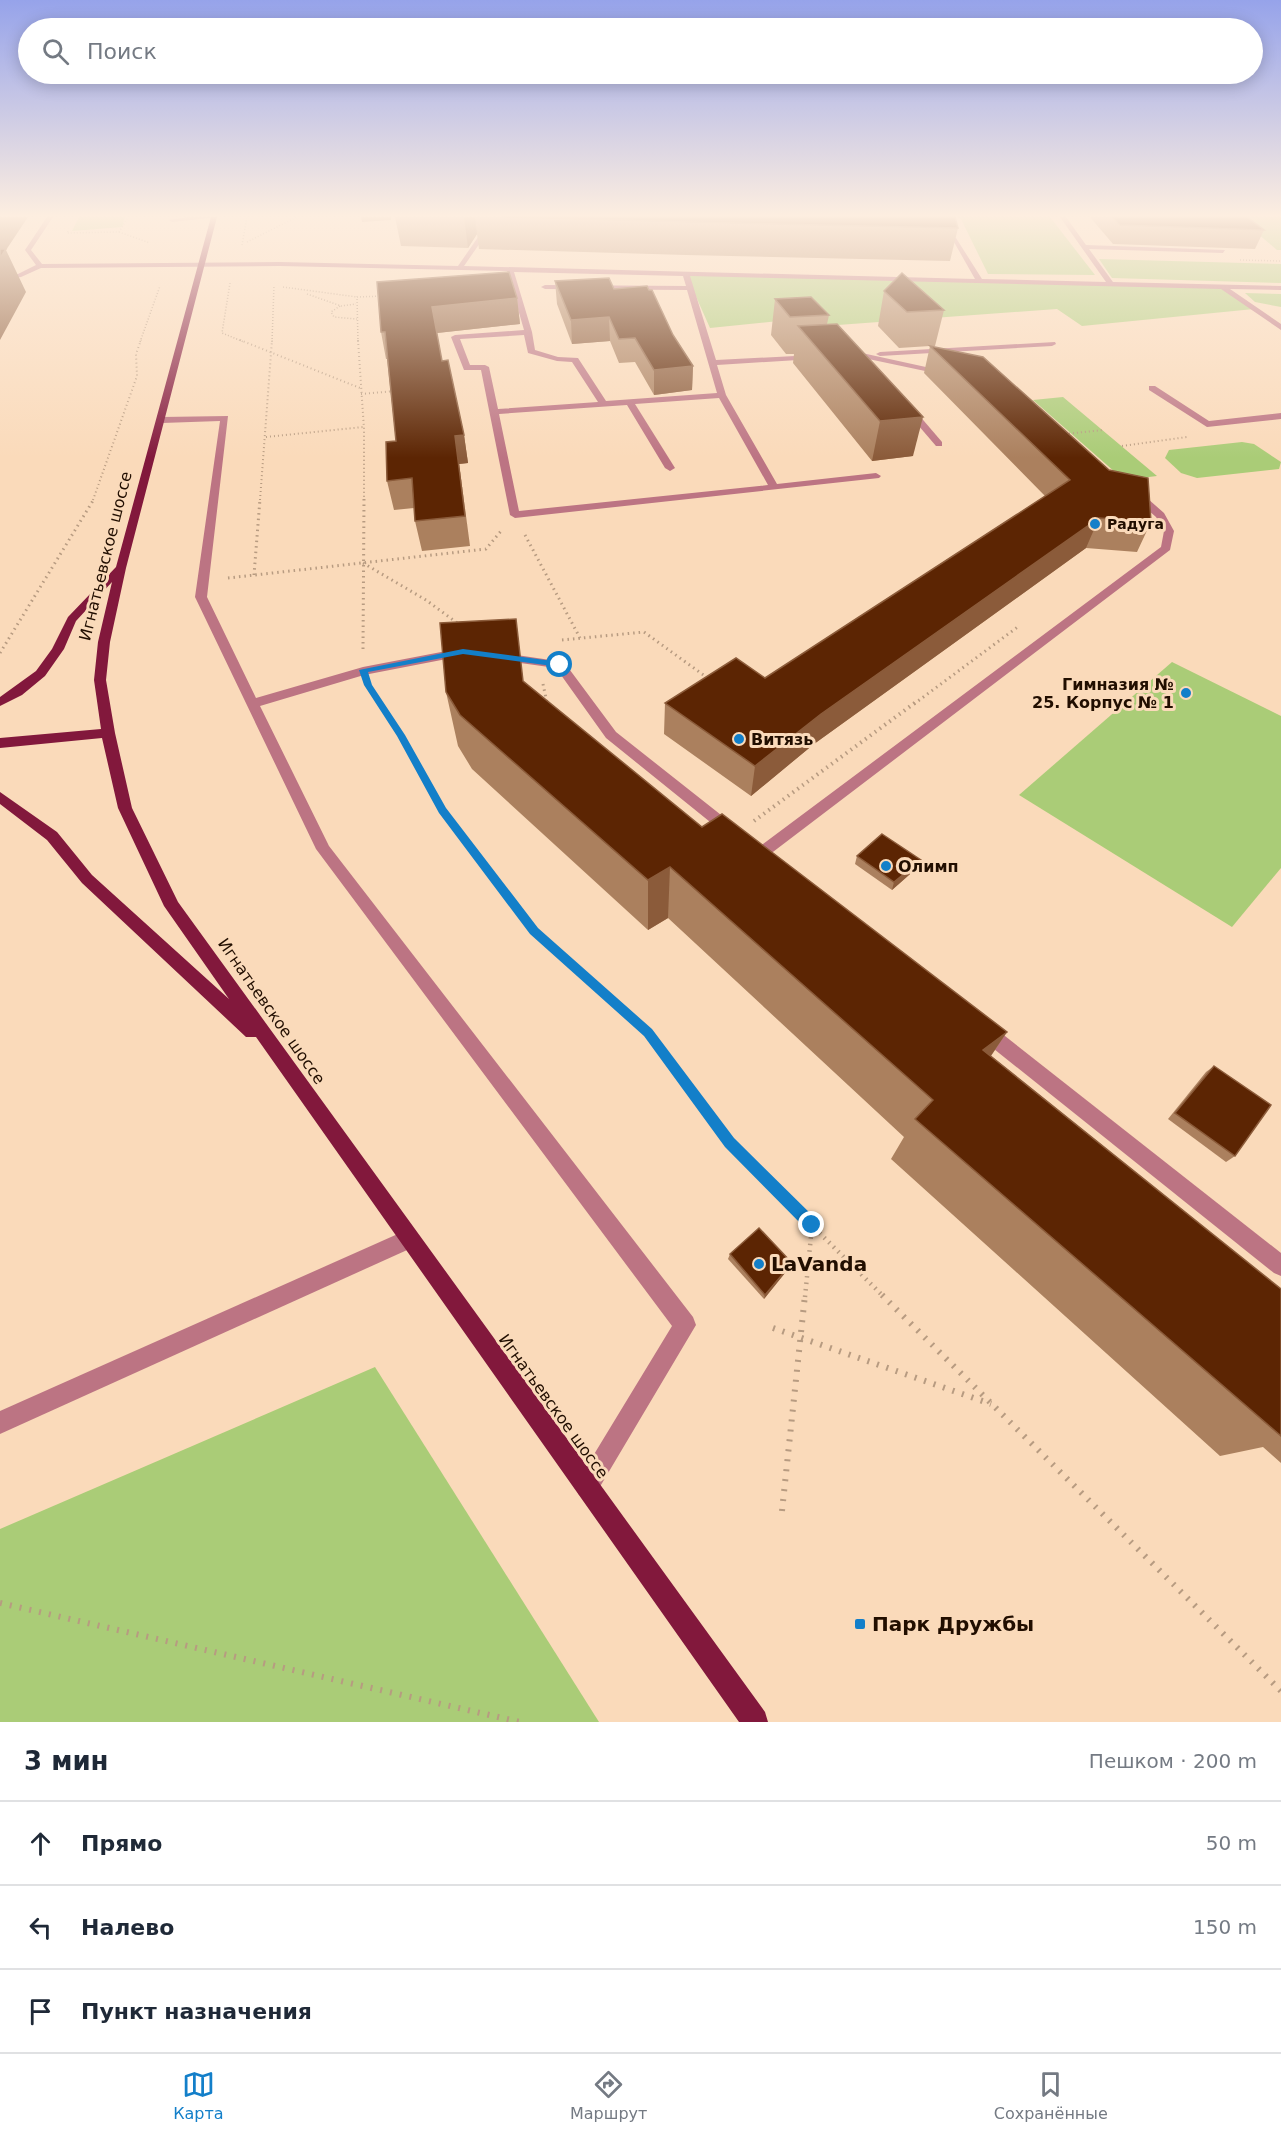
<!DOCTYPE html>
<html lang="ru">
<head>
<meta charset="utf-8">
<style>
	:root { --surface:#fff; --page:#f2f2f3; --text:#1f2937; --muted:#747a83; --line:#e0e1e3; --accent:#137fc9 }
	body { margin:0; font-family:"DejaVu Sans",sans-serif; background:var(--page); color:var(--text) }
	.stop { position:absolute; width:18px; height:18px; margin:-14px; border:4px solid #137fc9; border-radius:50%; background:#fff }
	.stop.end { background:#137fc9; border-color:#fff; box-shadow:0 2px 6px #0008 }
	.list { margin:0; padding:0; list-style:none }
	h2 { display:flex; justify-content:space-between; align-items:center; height:78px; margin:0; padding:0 24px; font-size:26px }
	h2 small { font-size:20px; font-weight:400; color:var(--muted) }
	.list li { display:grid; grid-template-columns:39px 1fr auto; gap:18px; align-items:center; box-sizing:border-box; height:84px; padding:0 24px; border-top:2px solid var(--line) }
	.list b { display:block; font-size:22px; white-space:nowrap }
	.list em { font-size:20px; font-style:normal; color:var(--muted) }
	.icon { flex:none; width:33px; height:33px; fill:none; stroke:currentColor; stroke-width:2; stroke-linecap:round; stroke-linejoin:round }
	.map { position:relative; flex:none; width:1281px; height:1722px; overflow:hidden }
	.search { position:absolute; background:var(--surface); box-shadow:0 3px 15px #0003; left:18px; right:18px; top:18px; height:66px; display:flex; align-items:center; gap:15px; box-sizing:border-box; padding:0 21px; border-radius:33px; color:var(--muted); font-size:22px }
	.sheet { height:330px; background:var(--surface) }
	nav { display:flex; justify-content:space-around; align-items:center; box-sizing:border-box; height:84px; border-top:2px solid var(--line); background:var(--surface); font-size:16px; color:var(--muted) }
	nav a { display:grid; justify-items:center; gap:3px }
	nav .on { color:var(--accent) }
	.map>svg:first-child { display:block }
	.green { fill:#ac7 }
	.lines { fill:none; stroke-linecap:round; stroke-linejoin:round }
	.path-far5 { stroke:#b79b81; stroke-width:1.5; stroke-dasharray:1 2; stroke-linecap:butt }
	.path-far4 { stroke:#b79b81; stroke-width:2; stroke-dasharray:1 3; stroke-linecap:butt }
	.path-far3 { stroke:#b79b81; stroke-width:3; stroke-dasharray:1.5 4; stroke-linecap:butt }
	.path-far2 { stroke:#b79b81; stroke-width:4; stroke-dasharray:1.5 4.5; stroke-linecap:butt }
	.path-far1 { stroke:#b79b81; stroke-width:4.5; stroke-dasharray:1.5 5; stroke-linecap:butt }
	.path { stroke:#b79b81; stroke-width:6; stroke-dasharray:2 8; stroke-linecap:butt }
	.minor { fill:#bc7483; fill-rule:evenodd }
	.major { fill:#82183c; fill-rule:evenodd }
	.wall { fill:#ab805e }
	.shaded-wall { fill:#8b5b3a }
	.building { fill:#5c2503; stroke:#8b5b3a; stroke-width:1.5 }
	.route { fill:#137fc9 }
	.poi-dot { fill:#137fc9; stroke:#fadaba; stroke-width:2 }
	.labels { text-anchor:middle; stroke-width:6; stroke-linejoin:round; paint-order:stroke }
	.far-poi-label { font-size:14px; font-weight:bold; fill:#210e00; stroke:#fadaba; text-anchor:start }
	.street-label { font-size:16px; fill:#210e00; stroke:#fadaba }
	.poi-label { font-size:16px; font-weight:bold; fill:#210e00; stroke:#fadaba; text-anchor:start }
	.near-poi-label { font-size:20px; font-weight:bold; fill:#210e00; stroke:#fadaba; text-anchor:start }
</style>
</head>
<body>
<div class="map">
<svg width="1281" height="1722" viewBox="0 0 1281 1722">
	<rect width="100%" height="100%" fill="#fadaba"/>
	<!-- green -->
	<g class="green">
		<path d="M79 217H125L122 227 72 231Z"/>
		<path d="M957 217H1050L1095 275 988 274 961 219Z"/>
		<path d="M1238 217H1281V250H1277Z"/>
		<path d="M1099 259 1281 264V283L1112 278Z"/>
		<path d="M686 274 1223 287 1254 309 1082 326 1057 309 797 328 788 320 710 328Z"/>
		<path d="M1245 293 1281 294V307L1255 302Z"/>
		<path d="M1063 397 1157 476 1124 480 1033 400Z"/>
		<path d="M1242 442 1254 444 1281 462 1279 469 1197 478 1181 473 1165 458 1169 450Z"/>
		<path d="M1172 662 1281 716V868L1232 927 1019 795Z"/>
		<path d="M375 1367 599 1722H0V1529Z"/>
	</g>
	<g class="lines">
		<!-- path-far5 -->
		<g class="path-far5">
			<path d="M68 231 67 233 119 232 128 217"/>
			<path d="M119 232 150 243"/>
			<path d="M247 242 297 217"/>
			<path d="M242 245 247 217"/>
			<path d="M1240 260 1281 261"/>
			<path d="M230 283 222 333 244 342"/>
			<path d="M283 287 357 297"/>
			<path d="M307 294 341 306 356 304"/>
			<path d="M340 306 331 312 334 317 357 319"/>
			<path d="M140 342 160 286"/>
			<path d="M272 342 274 285"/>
			<path d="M358 342 357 297 383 296"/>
		</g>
		<!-- path-far4 -->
		<g class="path-far4">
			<path d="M240 340 360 388"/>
			<path d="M358 340 364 429V500"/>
			<path d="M361 394 395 391"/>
			<path d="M1065 434 1103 430"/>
			<path d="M266 437 363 427"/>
			<path d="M1122 446 1187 437"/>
			<path d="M93 500 137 376 136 354 141 340"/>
			<path d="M260 500 272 340"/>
		</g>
		<!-- path-far3 -->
		<g class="path-far3">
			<path d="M525 535 580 638"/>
			<path d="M363 563 426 600 460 625"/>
			<path d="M254 575 260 499"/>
			<path d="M228 578 486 549 501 531"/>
			<path d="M562 640 644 632 709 679"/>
			<path d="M363 649 364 499"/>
			<path d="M0 653 94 499"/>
			<path d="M543 684 547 703"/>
			<path d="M373 693 380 704"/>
			<path d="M914 704 1019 626"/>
		</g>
		<!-- path-far2 -->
		<g class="path-far2">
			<path d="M379 702 401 735 442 811 534 931 570 964"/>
			<path d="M754 821 916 702"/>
		</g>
		<!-- path-far1 -->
		<g class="path-far1">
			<path d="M569 962 648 1033 729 1143 884 1297"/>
			<path d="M805 1297 812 1226"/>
		</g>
		<!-- path -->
		<g class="path">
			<path d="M882 1295 1281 1691"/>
			<path d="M773 1328 991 1404"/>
			<path d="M782 1511 805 1295"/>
			<path d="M0 1603 520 1722"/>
		</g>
		<!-- minor -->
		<g class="minor">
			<path d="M47 217H53L31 250 42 264 280 262 458 266 492 217H498L464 266 975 279 954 242 933 240 956 238 982 279 1106 282 1060 217H1066L1086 245 1225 250 1223 253 1089 249 1113 282 1281 286V290L1230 289 1281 324V330L1221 289 690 276 716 360 814 355 818 357 814 359 717 365 726 395 777 484 876 473 881 476 879 478 515 518 510 515 481 370H464L451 337 455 335 524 330 507 271 280 266 41 268 21 277 0 280V276L18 274 36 265 25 250ZM514 272 683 276 686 286 545 285 541 287 545 289 687 290 717 393 606 401 578 358 558 357 535 350 532 332ZM524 335 528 353 557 361 572 362 598 402 498 409 489 367 485 365H470L460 339ZM719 398 768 485 519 511 499 414 627 405 665 468 670 471 675 468 635 404Z"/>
			<path d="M189 217H217L172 222 169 220Z"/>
			<path d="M1055 342 1056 344 1052 346 880 356 876 354 880 352Z"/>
			<path d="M862 353 944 371 948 373 944 375 859 357 858 355Z"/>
			<path d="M1149 386H1155L1209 421 1281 413V419L1207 427 1149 390Z"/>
			<path d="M906 407H912L942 442V446H936L906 411Z"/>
			<path d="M228 416 207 597 256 698 363 667 462 648 468 652 462 656 364 675 260 706 329 846 693 1317 696 1325 595 1495 587 1499 579 1495 575 1487 579 1479 672 1326 316 849 195 597 220 421 162 423 158 420 162 417Z"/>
			<path d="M1131 491H1139L1164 513 1174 531 1170 550 765 858H755L753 854 755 850 1161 547 1164 531 1156 517 1131 495Z"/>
			<path d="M503 653 564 662 616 732 735 826 737 830 735 834H725L606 738 556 668 499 660V654Z"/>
			<path d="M985 1023 991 1025 1281 1253V1276L1274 1273 979 1037 976 1031 979 1025Z"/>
			<path d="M409 1229 416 1232 419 1239 416 1246 0 1434V1411Z"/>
		</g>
		<!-- major -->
		<path class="major" d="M211 217H217L126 568 110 642 106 680 115 733 132 808 178 902 765 1712 768 1722H739L256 1037H246L82 883 47 840 0 804V792L57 832 92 875 229 999 164 906 118 808 102 738 0 748V738L101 729 94 680 98 642 112 582 76 621 64 649 45 676 22 695 0 706V697L36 671 52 649 68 617 116 567Z"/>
	</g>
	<!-- wall -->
	<g class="wall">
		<path d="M395 217H955L958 228 950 261 686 255 479 249 477 234 468 248 401 246Z"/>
		<path d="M1090 217H1247L1264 230 1255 249 1113 244Z"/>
		<path d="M555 281 614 289 673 335 693 366 692 390 654 395 635 362 619 363 610 341 572 344 557 304Z"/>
		<path d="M884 291 944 310 935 346H931L1151 522 1137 552 1086 548 814 744 751 796 664 734 665 703 765 678 1045 496 924 373 930 346 899 348 878 326Z"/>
		<path d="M517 298 520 324 437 333 442 361 464 435 468 463 459 464 470 546 422 551 415 521 414 508 394 510 387 481 396 441 387 359H386L381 332Z"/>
		<path d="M775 299 829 315 827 324 913 456 872 461 793 363 794 354H786L771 335Z"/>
		<path d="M446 692 702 827 1007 1032 991 1056 1281 1289V1463L1263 1447 1220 1456 891 1159 904 1137 668 918 648 930 472 769 458 746Z"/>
		<path d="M857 856 918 867 892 890 855 864Z"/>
		<path d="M1214 1066 1235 1156 1226 1162 1168 1119 1206 1072Z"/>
		<path d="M730 1254 789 1268 764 1299 728 1259Z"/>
	</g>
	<!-- shaded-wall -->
	<g class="shaded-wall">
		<path d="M0 217H28L6 250 26 292 0 340Z"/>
		<path d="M361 217H391V220L362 222Z"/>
		<path d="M464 217H475L477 234 468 248Z"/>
		<path d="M517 298 520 324 437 333 432 307Z"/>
		<path d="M609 317 610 341 572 344 571 320Z"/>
		<path d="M693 366 692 390 654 395V370Z"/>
		<path d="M923 417 913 456 872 461 880 421Z"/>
		<path d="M464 435 468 463 459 464 470 546 455 436Z"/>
		<path d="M1099 518 1086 548 814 744 751 796 755 766 821 714Z"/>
		<path d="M921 860 918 867 892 890 894 882Z"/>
		<path d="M670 867 668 918 648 930V880Z"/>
		<path d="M1007 1032 977 1076 983 1050Z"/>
		<path d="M792 1263 789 1268 764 1299 765 1295Z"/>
	</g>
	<!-- building -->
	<g class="building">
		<path d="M504 217H955L958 228 687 222Z"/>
		<path d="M1112 217H1247L1264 230 1120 225Z"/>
		<path d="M0 249H6L0 258Z"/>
		<path d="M509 272 517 298 432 307 442 361 448 360 464 435 455 436 465 516 415 521 412 478 387 481 386 442 396 441 385 332H381L377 282Z"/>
		<path d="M902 273 944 310 907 312 884 291Z"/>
		<path d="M609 278 614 289 647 286 649 290H652L673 335 693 366 654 370 635 338 619 339 609 317 571 320 555 281Z"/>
		<path d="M811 297 829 315 790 317 775 299Z"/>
		<path d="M837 324 923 417 880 421 798 326Z"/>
		<path d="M930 346 983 357 1109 470 1148 478 1151 522 1099 518 821 714 755 766 665 703 736 658 765 678 1070 480Z"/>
		<path d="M516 619 523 681 702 827 722 814 1007 1032 983 1050 1281 1289V1436L915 1119 933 1100 670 867 648 880 460 715 446 692 440 623Z"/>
		<path d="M882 834 921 860 894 882 857 856Z"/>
		<path d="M1214 1066 1271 1105 1235 1156 1175 1113Z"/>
		<path d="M759 1228 792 1263 765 1295 730 1254Z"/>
	</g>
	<!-- sky -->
	<linearGradient id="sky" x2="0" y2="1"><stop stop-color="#96a3ea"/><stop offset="0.47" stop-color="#fdeee0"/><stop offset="1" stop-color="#fdeee0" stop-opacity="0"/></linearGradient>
	<rect width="1281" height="458" fill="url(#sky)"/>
	<!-- route -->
	<path class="route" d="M463 649 560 662 564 665 560 667 463 654 368 672 372 685 405 735 446 808 538 928 652 1029 734 1138 817 1220 818 1225 817 1230 812 1231 807 1230 725 1147 644 1036 530 934 439 813 397 736 364 685 359 670Z"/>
	<!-- markers -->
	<g class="poi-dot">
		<circle cx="1095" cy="524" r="6"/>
		<circle cx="1186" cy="693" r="6"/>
		<circle cx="739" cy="739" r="6"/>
		<circle cx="886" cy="866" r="6"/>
		<circle cx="759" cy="1264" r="6"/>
		<rect x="854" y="1618" width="12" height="12" rx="3"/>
	</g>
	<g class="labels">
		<!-- far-poi labels -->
		<g class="far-poi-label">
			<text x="1107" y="529">Радуга</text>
		</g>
		<!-- street labels -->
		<g class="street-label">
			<text transform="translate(105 556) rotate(-76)" y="6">Игнатьевское шоссе</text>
			<text transform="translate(272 1011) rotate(55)" y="6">Игнатьевское шоссе</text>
			<text transform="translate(554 1406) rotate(54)" y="6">Игнатьевское шоссе</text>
		</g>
		<!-- poi labels -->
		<g class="poi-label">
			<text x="1174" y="690" text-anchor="end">Гимназия №<tspan x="1174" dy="18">25. Корпус № 1</tspan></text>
			<text x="751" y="745">Витязь</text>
			<text x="898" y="872">Олимп</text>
		</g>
		<!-- near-poi labels -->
		<g class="near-poi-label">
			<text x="771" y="1271">LaVanda</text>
			<text x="872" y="1631">Парк Дружбы</text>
		</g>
	</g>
</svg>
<div class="stop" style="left:560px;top:665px"></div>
<div class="stop end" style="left:812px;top:1225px"></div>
<div class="search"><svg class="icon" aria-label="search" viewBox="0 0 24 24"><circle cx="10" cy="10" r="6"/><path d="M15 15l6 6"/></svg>Поиск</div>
</div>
<section class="sheet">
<h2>3 мин<small>Пешком · 200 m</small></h2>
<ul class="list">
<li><svg class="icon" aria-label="ahead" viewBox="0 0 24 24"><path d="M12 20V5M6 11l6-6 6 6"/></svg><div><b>Прямо</b></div><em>50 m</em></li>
<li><svg class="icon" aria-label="left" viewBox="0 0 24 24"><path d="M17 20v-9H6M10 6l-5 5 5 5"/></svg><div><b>Налево</b></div><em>150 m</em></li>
<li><svg class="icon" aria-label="arrive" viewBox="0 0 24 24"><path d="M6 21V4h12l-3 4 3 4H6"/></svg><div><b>Пункт назначения</b></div></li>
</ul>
</section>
<nav>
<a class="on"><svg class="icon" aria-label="map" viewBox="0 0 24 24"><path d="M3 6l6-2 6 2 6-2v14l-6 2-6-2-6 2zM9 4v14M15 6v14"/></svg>Карта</a>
<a><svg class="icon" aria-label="directions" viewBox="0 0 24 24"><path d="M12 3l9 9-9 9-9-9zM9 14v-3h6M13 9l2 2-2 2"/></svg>Маршрут</a>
<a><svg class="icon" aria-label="saved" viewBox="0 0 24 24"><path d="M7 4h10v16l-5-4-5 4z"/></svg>Сохранённые</a>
</nav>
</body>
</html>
